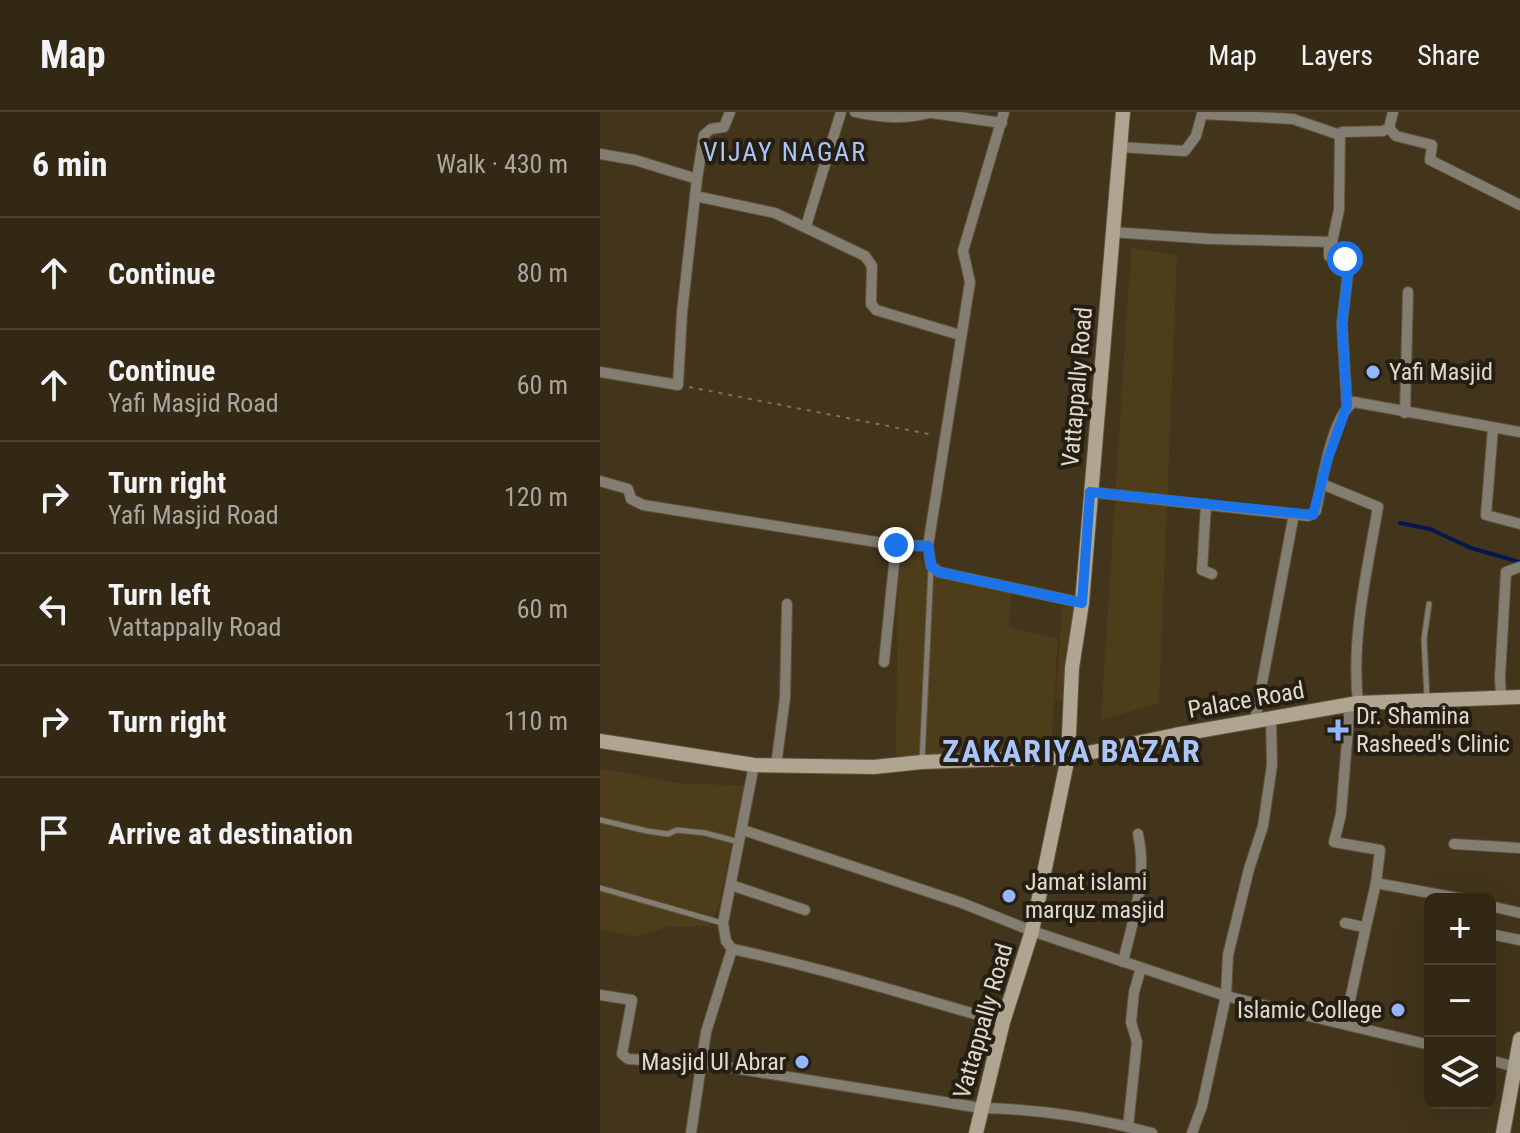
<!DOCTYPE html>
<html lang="en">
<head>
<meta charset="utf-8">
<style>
	:root { --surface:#322814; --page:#3a301d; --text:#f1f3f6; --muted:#a8a6a0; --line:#4d4434 }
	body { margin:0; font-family:"Roboto Condensed",sans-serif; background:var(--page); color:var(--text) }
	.controls { position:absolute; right:24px; bottom:24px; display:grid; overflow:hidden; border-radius:12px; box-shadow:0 8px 32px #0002 }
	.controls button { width:72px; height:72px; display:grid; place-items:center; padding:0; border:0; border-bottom:2px solid var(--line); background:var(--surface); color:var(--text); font:40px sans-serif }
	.stop { position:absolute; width:24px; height:24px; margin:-18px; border:6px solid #1a73e8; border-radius:50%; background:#fff }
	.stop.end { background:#1a73e8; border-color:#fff; box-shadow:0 2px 8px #0008 }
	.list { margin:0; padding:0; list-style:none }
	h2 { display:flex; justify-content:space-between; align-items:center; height:104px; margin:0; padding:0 32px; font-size:34px }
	h2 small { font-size:26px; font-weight:400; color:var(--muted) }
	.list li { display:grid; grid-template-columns:52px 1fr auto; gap:24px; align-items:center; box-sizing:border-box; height:112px; padding:0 32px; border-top:2px solid var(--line) }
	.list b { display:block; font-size:30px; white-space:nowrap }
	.list p { margin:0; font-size:26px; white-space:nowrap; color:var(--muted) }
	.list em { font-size:26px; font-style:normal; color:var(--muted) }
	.icon { flex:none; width:44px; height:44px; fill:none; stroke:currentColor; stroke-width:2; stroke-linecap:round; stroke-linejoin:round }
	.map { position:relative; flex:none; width:920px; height:1021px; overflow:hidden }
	header { display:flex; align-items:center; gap:48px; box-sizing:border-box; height:112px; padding:0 40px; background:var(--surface); border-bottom:2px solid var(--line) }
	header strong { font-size:38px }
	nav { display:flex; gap:44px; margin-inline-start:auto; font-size:28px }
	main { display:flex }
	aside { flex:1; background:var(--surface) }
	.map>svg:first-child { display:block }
	.built { fill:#4d3d1b }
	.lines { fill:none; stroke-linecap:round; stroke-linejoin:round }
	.stream { stroke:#051751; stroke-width:4 }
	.service-casing { stroke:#5f533a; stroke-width:7 }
	.minor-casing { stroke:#5f533a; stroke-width:12 }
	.secondary-casing { stroke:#5f533a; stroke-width:16 }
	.path { stroke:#7b705a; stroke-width:2; stroke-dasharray:4 6; stroke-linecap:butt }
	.service { stroke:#847d71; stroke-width:5 }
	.minor { stroke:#847d71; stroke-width:10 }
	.secondary { stroke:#afa591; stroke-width:14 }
	.route { stroke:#1a73e8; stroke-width:10 }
	.poi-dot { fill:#95b6fd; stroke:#241e13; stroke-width:3 }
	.labels { text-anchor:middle; stroke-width:8; stroke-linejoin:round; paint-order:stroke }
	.poi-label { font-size:24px; fill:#e1daca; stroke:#241e13; text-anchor:start }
	.street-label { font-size:24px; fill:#e1daca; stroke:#241e13 }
	.neighbourhood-label { font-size:26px; letter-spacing:2px; fill:#abc5fa; stroke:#241e13 }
	.district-label { font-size:32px; font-weight:bold; letter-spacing:2px; fill:#abc5fa; stroke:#241e13 }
</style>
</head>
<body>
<header>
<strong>Map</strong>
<nav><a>Map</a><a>Layers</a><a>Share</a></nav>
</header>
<main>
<aside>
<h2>6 min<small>Walk · 430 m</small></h2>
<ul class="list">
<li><svg class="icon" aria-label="ahead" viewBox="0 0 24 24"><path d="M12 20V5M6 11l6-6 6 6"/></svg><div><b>Continue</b></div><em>80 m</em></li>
<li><svg class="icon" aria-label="ahead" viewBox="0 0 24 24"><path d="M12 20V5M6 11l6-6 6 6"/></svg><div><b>Continue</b><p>Yafi Masjid Road</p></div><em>60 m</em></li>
<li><svg class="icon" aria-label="right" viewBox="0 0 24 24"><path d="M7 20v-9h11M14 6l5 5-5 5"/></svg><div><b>Turn right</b><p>Yafi Masjid Road</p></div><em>120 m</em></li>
<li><svg class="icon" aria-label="left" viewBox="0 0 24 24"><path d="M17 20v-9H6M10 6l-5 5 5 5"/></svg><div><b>Turn left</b><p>Vattappally Road</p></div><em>60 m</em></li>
<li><svg class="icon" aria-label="right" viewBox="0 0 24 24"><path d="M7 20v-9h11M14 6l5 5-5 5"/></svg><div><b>Turn right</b></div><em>110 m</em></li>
<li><svg class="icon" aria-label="arrive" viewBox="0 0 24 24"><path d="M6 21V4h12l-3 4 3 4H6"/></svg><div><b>Arrive at destination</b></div></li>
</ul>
</aside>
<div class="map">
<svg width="920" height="1021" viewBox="0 0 920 1021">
	<rect width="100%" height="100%" fill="#42351b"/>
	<!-- built -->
	<g class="built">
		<path d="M531 135 577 144 559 591 501 608Z"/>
		<path d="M320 445 328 462 411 478 409 515 458 527 451 637 296 644 298 447Z"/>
		<path d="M462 494 477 495 465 589 456 586Z"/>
		<path d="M0 656 83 672 144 673 119 793 109 814 68 815 34 825 0 817Z"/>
	</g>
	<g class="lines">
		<!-- stream -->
		<path class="stream" d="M800 411 830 417 871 436 920 450"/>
		<defs>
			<g id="service">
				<path d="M827 586 824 527 829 492"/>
				<path d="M322 649 331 455"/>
				<path d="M0 708 47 719 68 722 77 718 105 721 139 730"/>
				<path d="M0 776 122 811"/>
			</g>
			<g id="minor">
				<path d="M255 0C281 6 307 8 332 0"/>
				<path d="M332 1 402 11"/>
				<path d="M789 16 796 24 832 33 830 48 920 93"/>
				<path d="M519 35 585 39 596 24 602 2 693 7 740 23"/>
				<path d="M0 42 35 48 97 67 104 23 111 17 124 15 130 0"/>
				<path d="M95 84 175 101 265 144 272 154 271 192 276 198 360 223"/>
				<path d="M206 114 241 0"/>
				<path d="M512 120 611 127 732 130 739 98 740 23 742 20 783 19 789 16 793 0"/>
				<path d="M729 130V144L745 147 749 152 742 212 747 294"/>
				<path d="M0 260 78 273 82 201 97 67"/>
				<path d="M805 301 808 180"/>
				<path d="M893 316 886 403 920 412"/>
				<path d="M0 369 28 377 31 387 43 393 296 433 328 434 331 454 339 460 482 491"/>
				<path d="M722 372 778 395C767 460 751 524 758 591"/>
				<path d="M490 380 708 404 716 399C721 375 732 302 754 290L920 320"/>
				<path d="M606 392 602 458 612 462"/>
				<path d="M328 434 370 170 363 139 404 0"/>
				<path d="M284 550 296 433"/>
				<path d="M901 586 900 565 906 460 920 455"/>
				<path d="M750 592 741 702 734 730 780 738 776 771 863 787"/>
				<path d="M655 608 694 402"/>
				<path d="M154 653 123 811 126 829 132 837C224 856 313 885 403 910"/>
				<path d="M176 654 185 586 187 492"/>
				<path d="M143 718 362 791 432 819 626 884 830 933"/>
				<path d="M854 732 920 736"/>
				<path d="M131 773 205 798"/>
				<path d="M890 794 920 801"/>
				<path d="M765 819 776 771"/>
				<path d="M890 822 920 828"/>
				<path d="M523 850C533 807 548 767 538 722"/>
				<path d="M0 883 32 888 22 942 28 947 103 951 381 996C438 997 497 1006 552 1021"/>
				<path d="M745 911 765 819 763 815 745 811"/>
				<path d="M890 948 915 955"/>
				<path d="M528 1015 537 930 531 910 534 880 541 856"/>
				<path d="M91 1021 106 920 132 837"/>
				<path d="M592 1021 602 994 626 884 628 843 649 757 663 714 672 653 671 606"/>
			</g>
			<g id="secondary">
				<path d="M0 629 154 653 274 655 322 650 468 645 575 623 758 591 920 585"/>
				<path d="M376 1021 403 910 432 819 468 645 472 556 482 491 523 0"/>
				<path d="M903 1021 920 927"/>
			</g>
		</defs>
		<!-- service casing -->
		<use href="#service" class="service-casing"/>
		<!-- minor casing -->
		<use href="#minor" class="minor-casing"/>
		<!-- secondary casing -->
		<use href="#secondary" class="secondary-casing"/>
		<!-- path -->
		<path class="path" d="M89 275 334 323"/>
		<!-- service -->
		<use href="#service" class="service"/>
		<!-- minor -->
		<use href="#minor" class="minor"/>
		<!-- secondary -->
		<use href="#secondary" class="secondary"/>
	</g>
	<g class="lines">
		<!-- route -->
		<path class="route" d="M296 433 328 434 331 454 339 460 482 491 490 380 713 403 728 346 747 294 742 212 749 152 745 147"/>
	</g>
	<!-- markers -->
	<g class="poi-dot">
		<circle cx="773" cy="260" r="8"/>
		<path d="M734 606h8v8h8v8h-8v8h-8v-8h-8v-8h8z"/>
		<circle cx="409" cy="784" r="8"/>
		<circle cx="798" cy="898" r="8"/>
		<circle cx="202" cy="950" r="8"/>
	</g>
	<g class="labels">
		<!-- poi labels -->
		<g class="poi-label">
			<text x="789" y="268">Yafi Masjid</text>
			<text x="756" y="612">Dr. Shamina<tspan x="756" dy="28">Rasheed's Clinic</tspan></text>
			<text x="425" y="778">Jamat islami<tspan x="425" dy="28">marquz masjid</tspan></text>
			<text x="782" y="906" text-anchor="end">Islamic College</text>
			<text x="186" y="958" text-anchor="end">Masjid Ul Abrar</text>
		</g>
		<!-- street labels -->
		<g class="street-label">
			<text transform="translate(477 275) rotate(-85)" y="8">Vattappally Road</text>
			<text transform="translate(646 588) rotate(-10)" y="8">Palace Road</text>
			<text transform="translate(383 909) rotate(-74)" y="8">Vattappally Road</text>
		</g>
		<!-- neighbourhood labels -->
		<g class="neighbourhood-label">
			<text x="185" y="49">VIJAY NAGAR</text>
		</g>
		<!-- district labels -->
		<g class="district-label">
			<text x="472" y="650">ZAKARIYA BAZAR</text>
		</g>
	</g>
</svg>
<div class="controls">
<button>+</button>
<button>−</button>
<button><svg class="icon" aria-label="layers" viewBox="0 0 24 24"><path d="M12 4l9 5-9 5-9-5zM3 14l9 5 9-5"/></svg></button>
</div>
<div class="stop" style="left:745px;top:147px"></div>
<div class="stop end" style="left:296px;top:433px"></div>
</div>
</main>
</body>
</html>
